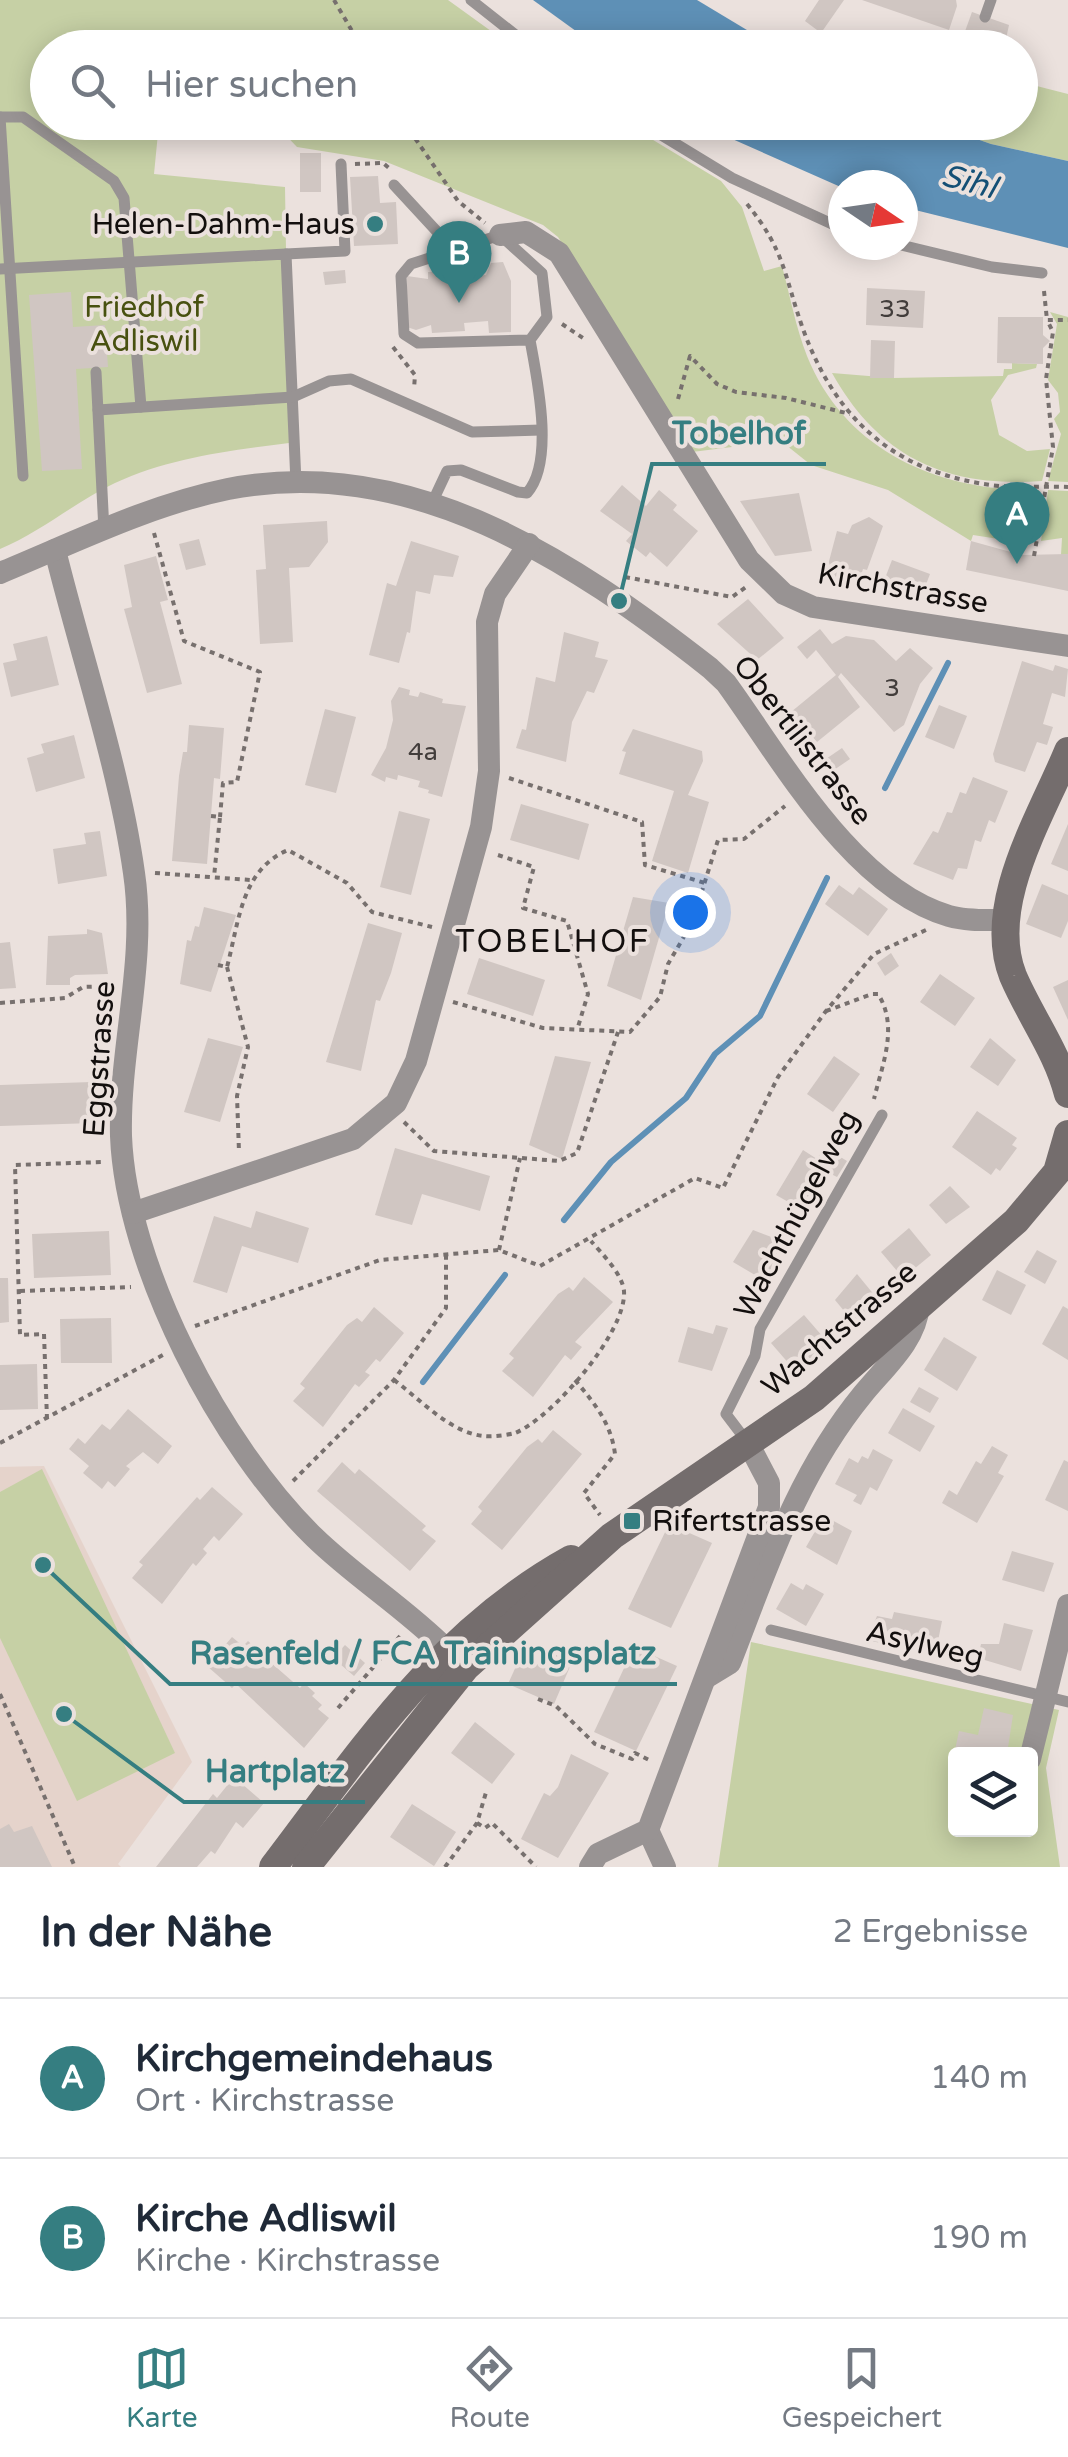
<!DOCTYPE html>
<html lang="de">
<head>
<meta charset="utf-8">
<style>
	:root { --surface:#fff; --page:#f2f2f3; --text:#1f2937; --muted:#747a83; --line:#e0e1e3; --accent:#357e81 }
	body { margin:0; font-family:"Varela Round",sans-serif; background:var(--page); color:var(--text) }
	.controls { position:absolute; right:30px; bottom:30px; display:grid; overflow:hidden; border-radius:10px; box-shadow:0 5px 25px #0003 }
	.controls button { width:90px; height:90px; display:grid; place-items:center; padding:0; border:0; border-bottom:2px solid var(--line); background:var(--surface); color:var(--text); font:50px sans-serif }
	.compass { position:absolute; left:828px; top:170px; width:90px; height:90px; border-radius:50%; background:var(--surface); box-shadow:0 5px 25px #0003; rotate:103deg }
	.you { position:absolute; left:690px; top:912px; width:35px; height:35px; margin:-25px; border:8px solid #fff; border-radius:50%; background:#1a73e8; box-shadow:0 0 0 15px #1a73e833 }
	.badge { display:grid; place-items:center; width:65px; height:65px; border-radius:50%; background:var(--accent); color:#fff; font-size:32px; font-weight:700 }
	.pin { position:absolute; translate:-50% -82px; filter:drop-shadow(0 2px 5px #0008) }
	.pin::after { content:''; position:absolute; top:52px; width:35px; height:30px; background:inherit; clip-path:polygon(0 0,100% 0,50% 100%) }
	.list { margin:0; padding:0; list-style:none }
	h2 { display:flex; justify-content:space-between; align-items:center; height:130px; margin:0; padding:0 40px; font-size:42px }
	h2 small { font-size:32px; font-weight:400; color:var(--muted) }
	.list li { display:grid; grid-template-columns:65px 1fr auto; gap:30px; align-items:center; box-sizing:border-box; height:160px; padding:0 40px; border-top:2px solid var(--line) }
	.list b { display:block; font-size:38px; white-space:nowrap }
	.list p { margin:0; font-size:32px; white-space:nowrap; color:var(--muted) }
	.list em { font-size:32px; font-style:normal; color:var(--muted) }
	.icon { flex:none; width:55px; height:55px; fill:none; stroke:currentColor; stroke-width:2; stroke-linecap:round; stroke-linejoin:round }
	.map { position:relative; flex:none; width:1068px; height:1867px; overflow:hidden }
	.search { position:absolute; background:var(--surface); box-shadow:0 5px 25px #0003; left:30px; right:30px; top:30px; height:110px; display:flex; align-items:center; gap:25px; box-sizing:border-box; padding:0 35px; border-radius:55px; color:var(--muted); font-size:38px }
	.sheet { height:450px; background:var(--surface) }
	nav { display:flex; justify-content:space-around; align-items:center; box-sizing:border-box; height:140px; border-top:2px solid var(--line); background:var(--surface); font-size:28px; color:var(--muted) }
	nav a { display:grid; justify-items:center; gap:5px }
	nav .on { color:var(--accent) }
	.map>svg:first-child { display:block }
	.built { fill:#e5d3cb }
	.green { fill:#c6d0a5; fill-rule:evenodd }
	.water { fill:#5e90b6 }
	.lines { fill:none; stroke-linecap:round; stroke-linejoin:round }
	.stream { stroke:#5e90b6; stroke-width:6 }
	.building { fill:#d0c6c2 }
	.path { stroke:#77706e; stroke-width:4; stroke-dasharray:5 5; stroke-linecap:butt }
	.service { stroke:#989393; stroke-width:11 }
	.minor { stroke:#989393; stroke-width:22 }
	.secondary { stroke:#746d6d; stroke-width:28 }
	.poi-dot { fill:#357e81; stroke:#ebe1dd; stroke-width:4 }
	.labels { text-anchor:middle; stroke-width:8; stroke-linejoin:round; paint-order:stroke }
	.number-label { font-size:25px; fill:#423d3b }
	.poi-label { font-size:30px; fill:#130f0e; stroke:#ebe1dd; text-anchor:end }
	.park-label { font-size:30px; fill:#485110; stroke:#ebe1dd }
	.street-label { font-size:30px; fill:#130f0e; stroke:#ebe1dd }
	.water-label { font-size:32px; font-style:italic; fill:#144f75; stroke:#ebe1dd }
	.neighbourhood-label { font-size:32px; letter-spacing:2.5px; fill:#130f0e; stroke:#ebe1dd }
	.leader { fill:none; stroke:#357e81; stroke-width:4 }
	.callout-dot { fill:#357e81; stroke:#ebe1dd; stroke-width:4 }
	.callout-label { font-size:32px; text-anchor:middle; font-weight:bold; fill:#357e81; stroke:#ebe1dd; stroke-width:8; stroke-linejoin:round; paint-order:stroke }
</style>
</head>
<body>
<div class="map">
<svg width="1068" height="1867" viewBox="0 0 1068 1867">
	<rect width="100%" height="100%" fill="#ebe1dd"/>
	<!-- built -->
	<path class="built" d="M44 1466 192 1762 118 1864 121 1867H0V1467Z"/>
	<!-- green -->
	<g class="green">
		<path d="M0 0H448L513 47 48 48V122L159 123 154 174 285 187 289 443C232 450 168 458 115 483 75 502 41 532 0 549Z"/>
		<path d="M1021 82 1068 94V161L991 144 931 123 1020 122Z"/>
		<path d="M274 123H625L721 181 742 207 764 271 782 266C790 296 796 328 807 356 846 453 942 492 1039 490L1025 543 973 535 971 541 888 490 811 465 781 441 692 452 558 237 543 225 384 161 297 147Z"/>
		<path d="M1050 312 1068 317V482L1048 481 1061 434 1054 419 1060 412 1058 393 1048 380 1057 324Z"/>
		<path d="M1012 363 1037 364 1036 368 1008 375 991 400 999 435 1027 451 1050 449 1042 481C946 488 879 457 832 373L893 378 1003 376 1004 369H1012Z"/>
		<path d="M1048 490 1068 491V554L1061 555 1062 538 1041 541Z"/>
		<path d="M42 1469 175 1753 77 1801 0 1638V1492Z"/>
		<path d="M751 1642 1059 1710 1046 1768 1060 1867H718ZM956 1754H1030V1830H956Z"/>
	</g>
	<!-- water -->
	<g class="water">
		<path d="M533 0H697L775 47H598Z"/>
		<path d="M696 123H931L991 144 1068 161V248L903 207V185L843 188Z"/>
	</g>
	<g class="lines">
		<!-- stream -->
		<g class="stream">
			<path d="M885 788 948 663"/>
			<path d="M564 1220 611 1162 686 1098 715 1054 760 1016 827 878"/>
			<path d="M423 1382 505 1275"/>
		</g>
	</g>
	<!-- building -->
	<g class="building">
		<path d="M819 0H844L821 33 805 21Z"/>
		<path d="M862 0H956L957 6 949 30Z"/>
		<path d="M972 12 1009 25 1004 48H959Z"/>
		<rect x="300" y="153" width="21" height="39"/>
		<path d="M378 176 380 203 396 202 398 244 354 246 350 177Z"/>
		<path d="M503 262 511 281V332L489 333 488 321 464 323 465 331 432 333 431 325 416 330 407 327V276L428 279V272L461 270 462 277 486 275 491 263Z"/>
		<path d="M345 270 346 283 325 285 323 272Z"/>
		<path d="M867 288 925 291 923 328 866 325Z"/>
		<path d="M71 292 73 327 105 325 108 367 76 369 82 469 42 471 29 295Z"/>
		<path d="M998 317H1043V335L1050 341 1043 348V364L997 363Z"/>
		<path d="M871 340 895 341 894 378H870Z"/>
		<path d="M622 485 646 506 659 490 677 505 673 510 698 531 667 567 650 552 646 557 626 541 632 534 600 511Z"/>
		<path d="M799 493 812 551 775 556 740 501Z"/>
		<path d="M869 517 883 526 867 570 863 569 858 585 832 579 835 567 828 565 837 531 848 534 852 525Z"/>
		<path d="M327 521 328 542 309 567 289 568 293 642 260 644 256 570 266 569 263 525Z"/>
		<path d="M199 539 206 565 186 570 179 544Z"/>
		<path d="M411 541 459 556 453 577 434 575 430 594 416 591 410 633 407 632 399 663 369 655 387 583 396 586Z"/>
		<path d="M971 541 1022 555 1068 554V591L966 570Z"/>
		<path d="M156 556 168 600 160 602 182 684 147 693 124 609 132 607 124 565Z"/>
		<path d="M892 560 930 574 920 600 882 586Z"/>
		<path d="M748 599 784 638 757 660 717 624Z"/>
		<path d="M820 629 832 644 846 636 874 640 896 661 910 648 933 668 920 684 904 725 894 732 841 673 838 677 860 707 817 742 791 712 836 675 816 650 807 659 797 647Z"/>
		<path d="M564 632 599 642 595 657 608 660 594 693 587 691 572 722 566 762 516 748 522 729 526 730 536 677 555 682Z"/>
		<path d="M47 636 59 685 11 697 3 663 17 660 13 644Z"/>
		<path d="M1022 661 1053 671 1055 665 1068 669 1065 697 1052 693 1043 724 1053 727 1047 745 1037 742 1025 772 995 762 993 754Z"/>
		<path d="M399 687 410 690 409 695 418 697 420 692 443 699 442 703 466 706 442 797 428 793 429 790 418 787 420 781 398 775 397 780 386 777 385 782 371 775 386 748 393 720 391 701Z"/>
		<path d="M939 705 967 716 954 749 925 737Z"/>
		<path d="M325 709 356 717 336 793 305 785Z"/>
		<path d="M189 725 224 728 220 779 214 778 207 864 172 861 179 776 183 752H187Z"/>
		<path d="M633 729 702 751 703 761 688 795 709 802 688 873 652 861 674 791 619 774 626 752 622 751Z"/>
		<path d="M74 735 85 778 36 792 27 758 44 753 41 744Z"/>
		<path d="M842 748 850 759 831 772 823 761Z"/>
		<path d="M973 777 1008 791 995 823 989 820 981 842 975 840 967 869 958 868 953 880 913 864 933 831 938 833 947 812 952 813 960 792 966 794Z"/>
		<path d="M521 804 589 824 579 860 510 840Z"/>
		<path d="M399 811 430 819 411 895 380 887Z"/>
		<path d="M1068 824V871L1051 864Z"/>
		<path d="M100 831 107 876 58 884 53 849 86 844 84 833Z"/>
		<path d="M1042 884 1068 895V921L1061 938 1026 924Z"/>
		<path d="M839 885 853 895 859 887 888 909 868 936 825 904Z"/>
		<path d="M633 897 669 903 641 1000 607 986Z"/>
		<path d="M204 907 236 915 211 992 180 984 187 940 191 941 195 926 199 927Z"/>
		<path d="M368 923 402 933 391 973 380 1001 376 1000 361 1071 326 1062Z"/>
		<path d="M87 929 102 933 108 974 75 975 70 978V985H46L48 936 87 934Z"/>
		<path d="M10 942 16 988 0 989V943Z"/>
		<path d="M891 953 899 966 885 976 877 963Z"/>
		<path d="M479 958 545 980 533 1016 467 994Z"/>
		<path d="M940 974 975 998 955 1026 920 1002Z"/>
		<path d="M1068 980V1020L1053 987Z"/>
		<path d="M208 1038 243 1047 220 1122 184 1112Z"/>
		<path d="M990 1038 1016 1060 998 1086 970 1067Z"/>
		<path d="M555 1056 591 1062 562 1159 529 1145Z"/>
		<path d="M834 1056 860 1074 833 1112 807 1094Z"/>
		<path d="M92 1082 94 1123 0 1126V1085Z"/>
		<path d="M977 1111 1017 1138 1012 1145 1017 1148 1000 1171 996 1168 991 1175 952 1147Z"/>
		<path d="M824 1147 847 1161 837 1177 827 1172 799 1208 776 1195 803 1150 817 1159Z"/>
		<path d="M395 1148 490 1176 480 1211 422 1194 412 1225 375 1215Z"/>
		<path d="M950 1186 970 1207 946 1224 929 1205Z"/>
		<path d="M256 1211 309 1228 298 1263 242 1246 227 1293 193 1282 214 1216 251 1228Z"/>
		<path d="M909 1228 931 1255 903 1278 881 1252Z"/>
		<path d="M753 1230 782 1241 770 1271 760 1278 733 1262Z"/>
		<path d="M109 1231 111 1275 34 1278 32 1234Z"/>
		<path d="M1037 1250 1057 1261 1045 1284 1024 1272Z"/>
		<path d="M997 1270 1026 1285 1011 1315 982 1300Z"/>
		<path d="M857 1274 880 1302 854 1323 835 1300Z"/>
		<path d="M584 1277 613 1302 575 1342 582 1347 571 1360 565 1355 533 1397 502 1371 514 1358 509 1354 558 1294 569 1287 573 1291Z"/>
		<path d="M0 1278H8L9 1322 0 1323Z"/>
		<path d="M1063 1306 1068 1309V1360L1042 1344Z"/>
		<path d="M374 1307 404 1333 380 1362 376 1359 365 1372 370 1375 359 1387 355 1384 323 1427 293 1401 305 1388 300 1384 347 1325 357 1318 362 1322Z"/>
		<path d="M804 1315 830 1345 797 1373 771 1343Z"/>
		<path d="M111 1318 112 1363H61L60 1319Z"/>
		<path d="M716 1325 728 1328 712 1371 678 1362 688 1327 713 1334Z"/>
		<path d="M944 1337 977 1357 957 1391 924 1370Z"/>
		<path d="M37 1364 38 1409 0 1410V1365Z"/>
		<path d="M919 1387 939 1398 930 1413 910 1402Z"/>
		<path d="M903 1408 935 1426 920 1452 888 1433Z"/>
		<path d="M128 1409 172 1446 158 1464 143 1452 126 1466 130 1469 115 1487 108 1481 102 1489 83 1473 89 1466 69 1449 78 1438 85 1444 102 1424 110 1430Z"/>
		<path d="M553 1430 582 1454 502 1550 471 1524 482 1511 478 1507 527 1447 538 1439 542 1443Z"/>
		<path d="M992 1446 1008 1455 998 1473 1004 1476 977 1523 942 1503 949 1490 957 1495 976 1461 981 1464Z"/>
		<path d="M873 1449 893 1460 877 1491 870 1487 861 1505 853 1501 857 1495 835 1484 849 1458 858 1463 862 1456 868 1459Z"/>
		<path d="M1064 1460 1068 1462V1511L1045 1500Z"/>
		<path d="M342 1462 355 1474 359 1469 426 1526 422 1530 436 1541 410 1571 317 1491Z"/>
		<path d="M212 1487 243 1514 219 1541 214 1536 203 1549 207 1553 196 1566 193 1563 162 1604 132 1578 143 1565 139 1562 197 1497 200 1500Z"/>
		<path d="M830 1519 852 1531 837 1565 806 1547 821 1521 826 1524Z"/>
		<path d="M669 1524 712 1543 671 1628 628 1609Z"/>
		<path d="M1012 1551 1054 1563 1044 1592 1002 1580Z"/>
		<path d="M791 1583 803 1590 806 1584 824 1594 806 1626 776 1609Z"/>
		<path d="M894 1612 942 1621 936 1651 889 1643 886 1638 885 1644 867 1640 877 1616 892 1619Z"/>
		<path d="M1004 1623 1033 1630 1021 1671 978 1658 981 1644H999Z"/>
		<path d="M232 1637 243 1646 248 1641 258 1650 260 1647 271 1656 268 1660 300 1688 304 1683 315 1693 312 1696 322 1705 318 1709 329 1718 304 1748 236 1684 232 1688 207 1666Z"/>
		<path d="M527 1642 572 1662 554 1704 508 1684Z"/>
		<path d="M345 1645 365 1663 354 1676 333 1658Z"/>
		<path d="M634 1647 677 1666 636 1751 594 1732Z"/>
		<path d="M984 1708 1013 1715 1007 1754 955 1750 959 1731 978 1735Z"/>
		<path d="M475 1722 515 1754 492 1784 451 1753Z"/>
		<path d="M571 1754 609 1773 558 1858 521 1839 544 1793 550 1796 558 1787Z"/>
		<path d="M234 1777 264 1803 243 1828 236 1822 215 1854 211 1851 197 1867H156L213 1794 217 1798Z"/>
		<path d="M412 1804 456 1832 434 1866 390 1837Z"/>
		<path d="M9 1824 14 1832 32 1826 52 1867H0V1829Z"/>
	</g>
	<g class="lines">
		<!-- path -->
		<g class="path">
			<path d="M334 0 362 48"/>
			<path d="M404 122 458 201 485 223"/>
			<path d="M355 164 383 163 389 168"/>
			<path d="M747 204C786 252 784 276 803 329 837 423 899 475 999 486 1022 488 1045 486 1068 487"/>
			<path d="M1044 291 1047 320H1068"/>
			<path d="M562 324 583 338"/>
			<path d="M393 347 415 375 414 389"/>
			<path d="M678 399 690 356 717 384 736 392 786 398 850 414"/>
			<path d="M154 533 184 641 260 672 237 782 223 783 220 817"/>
			<path d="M1034 556 1053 447 1046 379 1053 332 1047 320"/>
			<path d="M625 577 732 597 746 587"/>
			<path d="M509 778 642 822 645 865 705 883"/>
			<path d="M211 816 220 817 214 877"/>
			<path d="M498 855 534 867 523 908 567 921 588 994 577 1030"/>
			<path d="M155 873 250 880"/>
			<path d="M218 965 227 967C239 922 241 870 288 850L347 883 372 912 432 927"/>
			<path d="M227 967 248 1047 237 1096 239 1152"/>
			<path d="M453 1002 543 1028 630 1032 660 997 668 964 692 923 718 840 744 839 785 806"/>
			<path d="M0 1003 65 998 83 987 111 986"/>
			<path d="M826 1011 872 994H878C899 1027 882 1065 874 1099"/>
			<path d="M404 1122 434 1151 559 1161 577 1153 618 1032"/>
			<path d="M499 1250 520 1158"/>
			<path d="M20 1291 131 1287"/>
			<path d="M195 1326 380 1260 499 1250 540 1266 695 1178 723 1188 778 1077 826 1011 874 954 926 930"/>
			<path d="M394 1380C420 1399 450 1433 484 1436 492 1437 508 1435 515 1433 552 1418 627 1332 624 1291 622 1273 602 1254 591 1241"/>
			<path d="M575 1380C595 1404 611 1423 615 1454L584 1493 600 1515"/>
			<path d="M47 1419 44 1334 20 1335 15 1165 102 1162"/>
			<path d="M0 1443 163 1355"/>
			<path d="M293 1481 394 1380 446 1308V1254"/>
			<path d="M0 1694 75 1867"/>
			<path d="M538 1699 556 1706 595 1744 632 1759 635 1753 649 1760"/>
			<path d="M338 1708 401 1635"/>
			<path d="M477 1823 485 1828 492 1823 536 1867"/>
			<path d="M445 1867 477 1823 487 1789"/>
		</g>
		<!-- service -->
		<g class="service">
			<path d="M471 0 532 48"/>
			<path d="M985 17 991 0"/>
			<path d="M0 117 23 476"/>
			<path d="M1 117H23L114 181 124 198 141 407"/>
			<path d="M640 122 732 178 843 229"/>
			<path d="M394 185 454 250"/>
			<path d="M901 245 992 267 1042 273"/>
			<path d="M286 254 345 251 341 164"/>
			<path d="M0 269 286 254 296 483"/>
			<path d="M96 372 104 531"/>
			<path d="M98 410 293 397 329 381 351 379 472 432 541 430"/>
			<path d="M432 503 447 471 461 470 518 492 527 493C555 462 537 378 530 340L547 317 542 273 500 235 411 264 401 276 404 334 418 343 530 340"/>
			<path d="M748 1443 726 1414 755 1356 760 1329 882 1115"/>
			<path d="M771 1630 1068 1702"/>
		</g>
		<!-- minor -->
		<g class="minor">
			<path d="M500 235 526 232 559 253 749 560 784 594 813 607 1068 646"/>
			<path d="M55 550C81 656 119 766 134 873 147 961 119 1048 121 1136 126 1266 221 1447 314 1537 355 1577 405 1608 446 1649"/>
			<path d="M0 573C73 543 149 505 228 489 411 453 572 560 710 668L726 683C782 760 853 888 949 916 966 921 985 920 1003 920"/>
			<path d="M133 1213 353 1139 396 1103 416 1061 481 827 489 771 487 622 495 594 529 544"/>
			<path d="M707 1677 730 1663C768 1566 796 1476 863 1394 886 1366 916 1341 919 1305"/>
			<path d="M1030 1759 1068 1605"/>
			<path d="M648 1830 665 1867"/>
			<path d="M590 1867 598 1854 648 1830 769 1507V1483L749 1445"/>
		</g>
		<!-- secondary -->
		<g class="secondary">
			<path d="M1068 751C1041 817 985 905 1013 976 1030 1016 1057 1051 1068 1094"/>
			<path d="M273 1867C362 1750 439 1632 571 1559"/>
			<path d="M306 1867 466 1667 612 1536 814 1398 1016 1221 1057 1172 1068 1134"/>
		</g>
	</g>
	<!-- markers -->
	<g class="poi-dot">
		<circle cx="375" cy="224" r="10"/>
		<rect x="622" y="1511" width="20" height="20" rx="5"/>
	</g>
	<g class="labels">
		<!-- number labels -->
		<g class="number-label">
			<text x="895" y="317">33</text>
			<text x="892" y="696">3</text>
			<text x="423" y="760">4a</text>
		</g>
		<!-- poi labels -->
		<g class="poi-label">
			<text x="355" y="234">Helen-Dahm-Haus</text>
			<text x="652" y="1531" text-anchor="start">Rifertstrasse</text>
		</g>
		<!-- park labels -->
		<g class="park-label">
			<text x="144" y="317">Friedhof<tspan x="144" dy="34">Adliswil</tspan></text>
		</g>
		<!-- street labels -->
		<g class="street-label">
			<text transform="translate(903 588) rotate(10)" y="10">Kirchstrasse</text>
			<text transform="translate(803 740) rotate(52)" y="10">Obertilistrasse</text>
			<text transform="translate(99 1059) rotate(-86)" y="10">Eggstrasse</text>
			<text transform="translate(796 1214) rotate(-62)" y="10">Wachthügelweg</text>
			<text transform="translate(839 1329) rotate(-40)" y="10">Wachtstrasse</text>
			<text transform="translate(925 1644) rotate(13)" y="10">Asylweg</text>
		</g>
		<!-- water labels -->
		<g class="water-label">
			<text transform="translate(969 181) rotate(15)" y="11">Sihl</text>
		</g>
		<!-- neighbourhood labels -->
		<g class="neighbourhood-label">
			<text x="553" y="952">TOBELHOF</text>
		</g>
	</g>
	<!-- callouts -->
	<path class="leader" d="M619 601L652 464H826M43 1565L170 1684H677M64 1714L184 1802H365"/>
	<g class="callout-dot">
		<circle cx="619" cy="601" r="10"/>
		<circle cx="43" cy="1565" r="10"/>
		<circle cx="64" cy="1714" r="10"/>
	</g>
	<g class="callout-label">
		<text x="739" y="444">Tobelhof</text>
		<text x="423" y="1664">Rasenfeld / FCA Trainingsplatz</text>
		<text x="275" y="1782">Hartplatz</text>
	</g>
</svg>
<div class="controls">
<button><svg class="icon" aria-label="layers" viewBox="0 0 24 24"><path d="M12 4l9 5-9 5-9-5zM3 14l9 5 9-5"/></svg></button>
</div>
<svg class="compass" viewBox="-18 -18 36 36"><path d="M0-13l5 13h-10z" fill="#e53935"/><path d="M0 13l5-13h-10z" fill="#747a83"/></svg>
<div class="you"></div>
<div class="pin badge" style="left:1017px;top:564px">A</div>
<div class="pin badge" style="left:459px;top:303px">B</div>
<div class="search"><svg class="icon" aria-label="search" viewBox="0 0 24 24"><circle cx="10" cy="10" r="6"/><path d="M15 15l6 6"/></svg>Hier suchen</div>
</div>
<section class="sheet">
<h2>In der Nähe<small>2 Ergebnisse</small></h2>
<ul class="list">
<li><span class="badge">A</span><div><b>Kirchgemeindehaus</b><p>Ort · Kirchstrasse</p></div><em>140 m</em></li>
<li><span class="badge">B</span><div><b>Kirche Adliswil</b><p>Kirche · Kirchstrasse</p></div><em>190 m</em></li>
</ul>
</section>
<nav>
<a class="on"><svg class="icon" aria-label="map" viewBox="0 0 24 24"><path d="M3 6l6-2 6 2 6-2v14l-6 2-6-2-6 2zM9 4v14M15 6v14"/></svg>Karte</a>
<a><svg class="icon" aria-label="directions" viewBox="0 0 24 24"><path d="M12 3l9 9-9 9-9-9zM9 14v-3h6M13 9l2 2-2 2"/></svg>Route</a>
<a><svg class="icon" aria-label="saved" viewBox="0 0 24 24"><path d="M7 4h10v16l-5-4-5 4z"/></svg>Gespeichert</a>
</nav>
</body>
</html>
